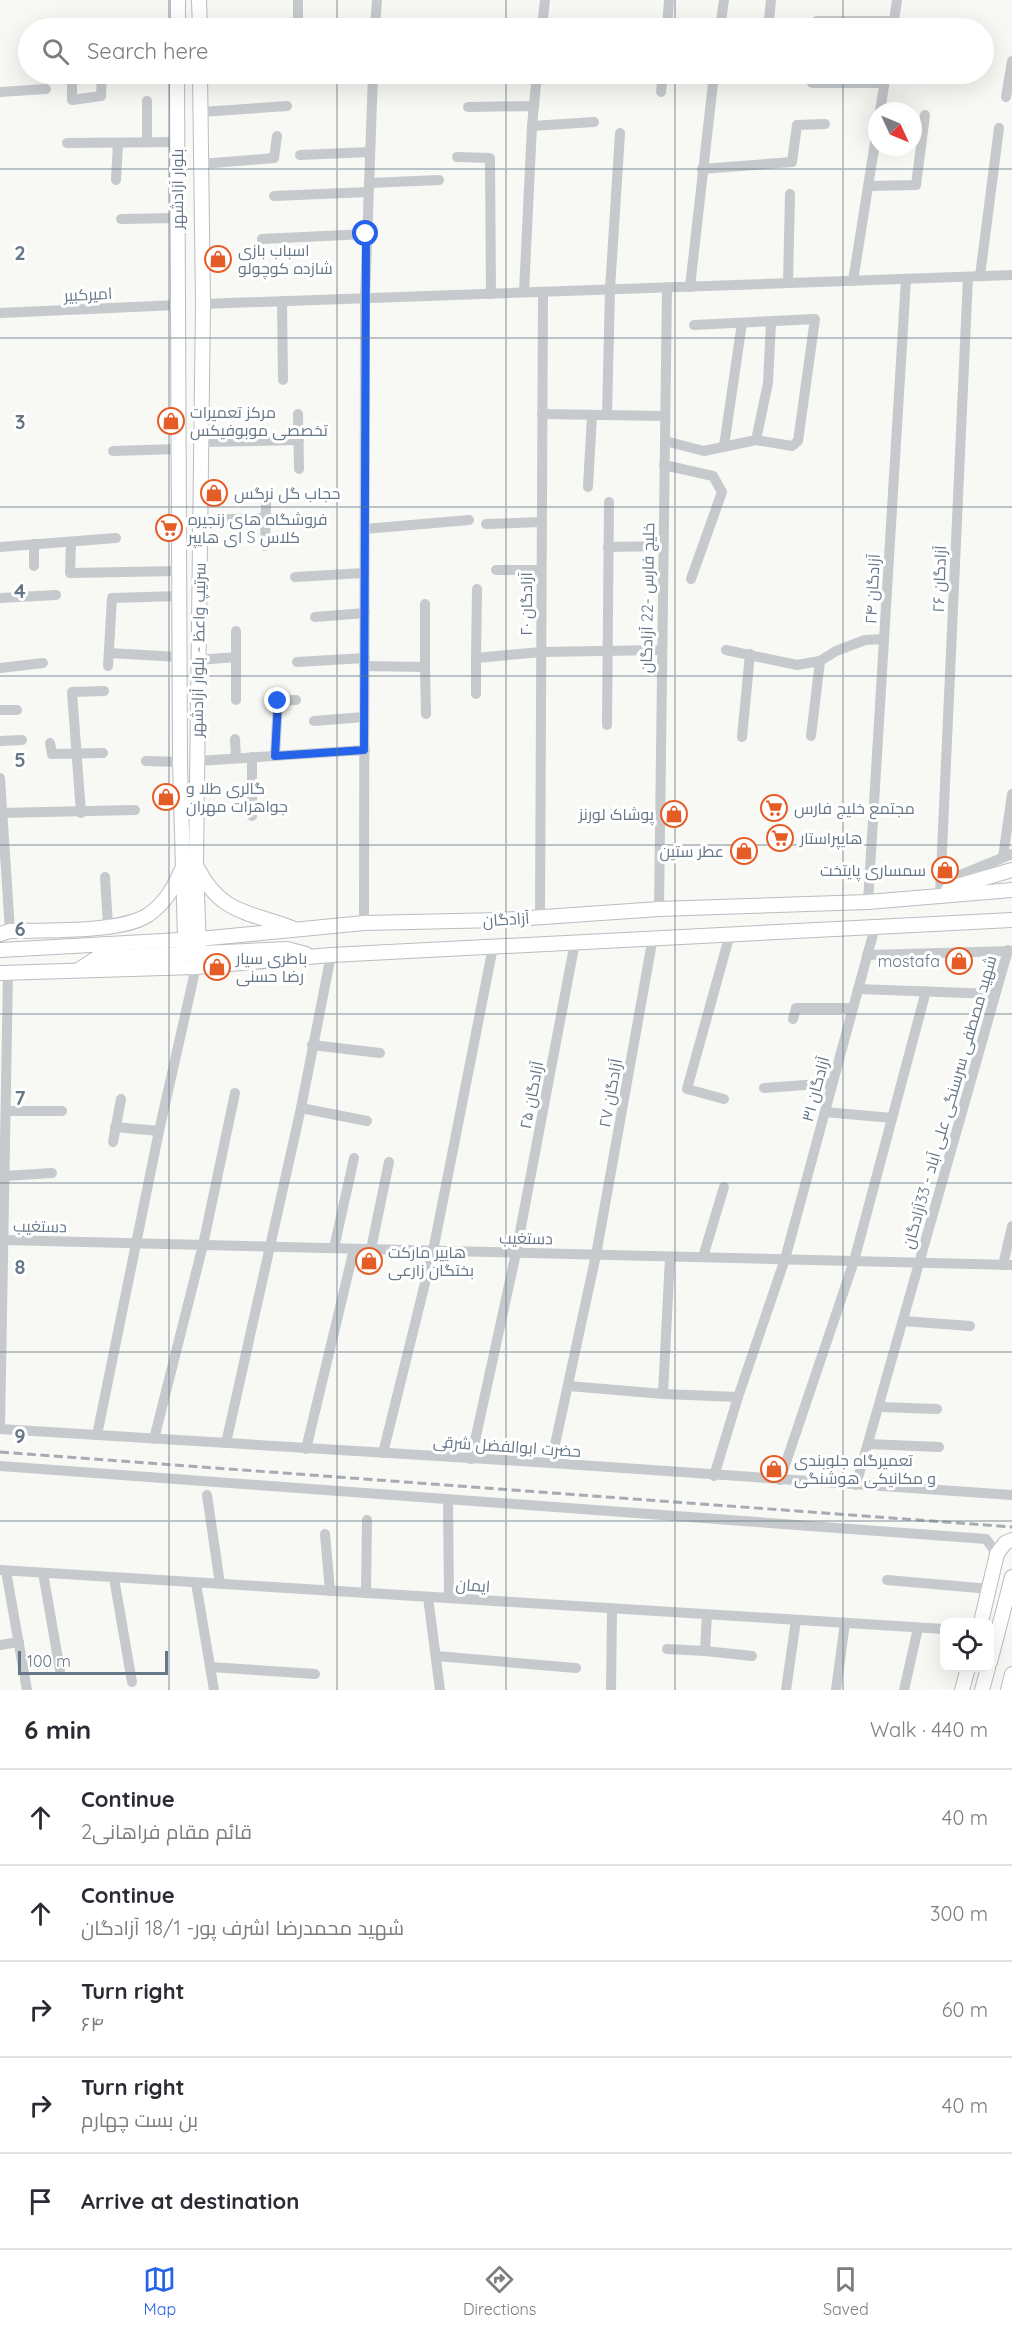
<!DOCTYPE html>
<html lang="en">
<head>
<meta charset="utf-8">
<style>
	:root { --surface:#fff; --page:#f7f7f7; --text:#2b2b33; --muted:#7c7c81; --line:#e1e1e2; --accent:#2563eb }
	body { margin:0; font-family:Quicksand,Cairo,sans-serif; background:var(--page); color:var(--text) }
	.controls { position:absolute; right:18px; bottom:18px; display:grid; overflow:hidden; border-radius:12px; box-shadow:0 6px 24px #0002 }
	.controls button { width:54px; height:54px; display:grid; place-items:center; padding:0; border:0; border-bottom:2px solid var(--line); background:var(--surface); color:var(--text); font:30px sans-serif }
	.compass { position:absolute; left:868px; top:102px; width:54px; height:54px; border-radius:50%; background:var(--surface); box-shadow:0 6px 24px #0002; rotate:134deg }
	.scale { position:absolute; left:18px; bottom:15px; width:150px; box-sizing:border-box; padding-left:6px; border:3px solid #667787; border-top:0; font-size:16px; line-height:21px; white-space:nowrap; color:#667787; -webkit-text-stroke:4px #fff; paint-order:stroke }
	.stop { position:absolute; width:18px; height:18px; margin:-14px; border:4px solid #2563eb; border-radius:50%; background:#fff }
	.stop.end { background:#2563eb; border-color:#fff; box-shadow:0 2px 6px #0008 }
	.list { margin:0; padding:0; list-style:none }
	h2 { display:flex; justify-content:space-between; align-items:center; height:78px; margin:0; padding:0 24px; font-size:26px }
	h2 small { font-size:20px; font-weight:400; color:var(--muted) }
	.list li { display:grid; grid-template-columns:39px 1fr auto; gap:18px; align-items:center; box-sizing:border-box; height:96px; padding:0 24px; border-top:2px solid var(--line) }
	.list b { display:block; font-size:22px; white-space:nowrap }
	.list p { margin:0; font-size:20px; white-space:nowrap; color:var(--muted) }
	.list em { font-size:20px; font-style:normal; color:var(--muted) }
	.icon { flex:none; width:33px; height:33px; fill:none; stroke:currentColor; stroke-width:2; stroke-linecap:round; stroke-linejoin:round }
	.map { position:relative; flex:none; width:1012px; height:1690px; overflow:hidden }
	.search { position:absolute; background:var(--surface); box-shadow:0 6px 24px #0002; left:18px; right:18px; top:18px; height:66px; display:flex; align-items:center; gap:15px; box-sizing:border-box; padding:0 21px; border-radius:33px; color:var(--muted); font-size:22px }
	.sheet { height:558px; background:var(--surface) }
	nav { display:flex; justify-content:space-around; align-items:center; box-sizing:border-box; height:84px; border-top:2px solid var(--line); background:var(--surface); font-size:16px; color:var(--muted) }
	nav a { display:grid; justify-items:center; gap:3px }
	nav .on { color:var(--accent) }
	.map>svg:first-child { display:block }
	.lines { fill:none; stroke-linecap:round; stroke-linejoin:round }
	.major-casing { stroke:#b9bdc1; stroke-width:16 }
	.minor { stroke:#c6cacd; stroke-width:10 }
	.major { stroke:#fff; stroke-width:14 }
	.rail { stroke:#a6acb2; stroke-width:3; stroke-dasharray:9 4.5; stroke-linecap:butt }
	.route { stroke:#2563eb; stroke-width:8 }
	.grid { fill:none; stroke:#667787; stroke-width:1.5; stroke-opacity:0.55 }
	.labels { text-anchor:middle; stroke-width:6; stroke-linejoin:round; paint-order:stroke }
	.street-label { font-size:16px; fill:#667787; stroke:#fff }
	.poi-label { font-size:16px; fill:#667787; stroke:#fff; text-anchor:start }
	.grid-label { font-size:20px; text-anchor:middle; font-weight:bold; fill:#667787; stroke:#fff; stroke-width:6; stroke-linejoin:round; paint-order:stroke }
</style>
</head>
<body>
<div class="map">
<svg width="1012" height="1690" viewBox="0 0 1012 1690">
	<rect width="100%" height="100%" fill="#f8f8f5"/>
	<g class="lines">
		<defs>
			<g id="major">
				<path d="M199 0 200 28"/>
				<path d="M178 28V0"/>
				<path d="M177 74 180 762 185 939 183 953"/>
				<path d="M198 869C221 914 250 912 292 928"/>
				<path d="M948 890 957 886 1012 870"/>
				<path d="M0 934 10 931C44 930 121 933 148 915 165 903 173 889 181 871"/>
				<path d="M0 950 199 939 364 923 501 920 659 909 868 902 1012 890"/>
				<path d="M199 952 196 864 203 304 200 74"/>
				<path d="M80 969 97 958 287 949 306 954"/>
				<path d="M0 973 196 967 331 955 1012 920"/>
				<path d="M981 1622 997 1554 1005 1543 1012 1540"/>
				<path d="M990 1662 1012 1577"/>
				<path d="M962 1690 968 1668"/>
				<path d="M982 1690 988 1668"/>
				<path d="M1008 1690 1012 1674"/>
			</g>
		</defs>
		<!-- major casing -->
		<use href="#major" class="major-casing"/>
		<!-- minor -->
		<g class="minor">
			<path d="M298 0V28"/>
			<path d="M769 20 771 0"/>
			<path d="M817 21H894"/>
			<path d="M375 28 377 0"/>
			<path d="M542 28 545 0"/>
			<path d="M667 28 669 0"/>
			<path d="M720 28 724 0"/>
			<path d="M893 28 897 0"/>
			<path d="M72 74V100L101 96 102 74"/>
			<path d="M373 75H442"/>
			<path d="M812 83H884"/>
			<path d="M0 92 46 89"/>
			<path d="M661 92 663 74"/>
			<path d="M1006 97 1012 61"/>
			<path d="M468 107 534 106"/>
			<path d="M880 111 886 74"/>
			<path d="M201 112 287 106"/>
			<path d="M532 126 594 122"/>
			<path d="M147 142V101"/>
			<path d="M67 143 177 142"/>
			<path d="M300 155 369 152"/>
			<path d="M457 157 490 158 491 294"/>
			<path d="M201 164 274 158 277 136"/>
			<path d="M702 169 792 162 797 125 825 124"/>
			<path d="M116 180 118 143"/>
			<path d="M369 183 439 180"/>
			<path d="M868 186 916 185 925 115"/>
			<path d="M274 196 368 192"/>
			<path d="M121 219 177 218"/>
			<path d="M262 239 366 234"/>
			<path d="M980 276 999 128"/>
			<path d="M853 281 877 130"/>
			<path d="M788 283 790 194"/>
			<path d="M690 287 714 74"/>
			<path d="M524 292 532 126 537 74"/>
			<path d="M282 301 283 380"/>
			<path d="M203 304 1012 275"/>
			<path d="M0 313 177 305"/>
			<path d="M298 414 299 469"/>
			<path d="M542 414 665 416"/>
			<path d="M607 415 610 289 620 133"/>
			<path d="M756 440 768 383 771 322"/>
			<path d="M665 441 704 451 756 440 792 446 798 441 815 319 694 325"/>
			<path d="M201 442 299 440"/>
			<path d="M724 446 742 323"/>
			<path d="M113 451 178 449"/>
			<path d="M664 465 713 476 722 492 691 579"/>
			<path d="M588 487 592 415"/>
			<path d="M200 520 265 518"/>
			<path d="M486 524 542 522"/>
			<path d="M365 529 469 520"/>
			<path d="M71 542 70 573 179 571"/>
			<path d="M265 546 266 502"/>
			<path d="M0 547 116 538"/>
			<path d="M608 547 663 546"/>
			<path d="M34 566V544"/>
			<path d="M496 570H541"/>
			<path d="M295 577 364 573"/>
			<path d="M0 598 56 595"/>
			<path d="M315 617 365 613"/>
			<path d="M236 631V700"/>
			<path d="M726 650 797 665 820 661 836 651 865 640 884 639"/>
			<path d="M109 653 179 657"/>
			<path d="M476 658 477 589"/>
			<path d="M198 660 236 657"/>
			<path d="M297 662 365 658"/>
			<path d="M108 666 112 598 179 596"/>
			<path d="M364 666 425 667 426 714"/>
			<path d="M425 667V604"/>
			<path d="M0 668 43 663"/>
			<path d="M476 694V658L541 652 661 650"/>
			<path d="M0 710H17"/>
			<path d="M314 721 364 717"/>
			<path d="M607 725 609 502"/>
			<path d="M811 736 820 661"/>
			<path d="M742 737 750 654"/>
			<path d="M235 739 236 758"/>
			<path d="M0 741 22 740"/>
			<path d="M50 743 52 754 103 753"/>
			<path d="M275 756 278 701 296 700"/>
			<path d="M146 761 180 762"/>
			<path d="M197 761 365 750"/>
			<path d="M0 778 10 931"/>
			<path d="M0 813 135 810"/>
			<path d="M81 813 72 692 104 691"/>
			<path d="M252 816V757"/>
			<path d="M1003 857 1012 794"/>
			<path d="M105 877 108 926"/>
			<path d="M941 883 1012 854"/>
			<path d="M940 895 968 277"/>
			<path d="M868 902 906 279"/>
			<path d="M659 909 667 287"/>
			<path d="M540 917 543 292"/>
			<path d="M364 923 365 298 373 74"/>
			<path d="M867 955 1012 951"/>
			<path d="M858 989 995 994"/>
			<path d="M793 1019 796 1008H853"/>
			<path d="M312 1045 380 1053"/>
			<path d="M764 1088 832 1083"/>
			<path d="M724 1099 687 1089 730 934"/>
			<path d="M301 1108 367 1121"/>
			<path d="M6 1111H62"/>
			<path d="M825 1112 892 1118"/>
			<path d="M115 1127 159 1131"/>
			<path d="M113 1142 121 1099"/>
			<path d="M5 1176 52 1173"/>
			<path d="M3 1240 1012 1265"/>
			<path d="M334 1248 354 1158"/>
			<path d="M371 1249 389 1162"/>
			<path d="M703 1257 724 1187"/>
			<path d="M1003 1265 1012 1226"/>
			<path d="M903 1321 970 1326"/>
			<path d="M569 1386 663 1394 670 1257"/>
			<path d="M663 1394 738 1397"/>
			<path d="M879 1407 937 1409"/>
			<path d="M0 1429 551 1463 1012 1495"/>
			<path d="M0 1429 8 972"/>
			<path d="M97 1435 159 1131 196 967"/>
			<path d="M154 1439 203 1245 235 1093"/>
			<path d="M226 1443 301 1108 331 955"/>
			<path d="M868 1444 939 1447"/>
			<path d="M306 1449 354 1249"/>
			<path d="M383 1453 433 1251 493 947"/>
			<path d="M471 1459 516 1253 575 942"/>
			<path d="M551 1463 596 1255 653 937"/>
			<path d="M0 1466 986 1539 997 1554"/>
			<path d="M714 1476 738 1397 785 1259 875 927"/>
			<path d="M780 1480 854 1261 926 991"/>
			<path d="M856 1485 1008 950"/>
			<path d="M207 1495 220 1584"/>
			<path d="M448 1499 449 1598"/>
			<path d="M325 1534 330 1591"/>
			<path d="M0 1570 944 1629"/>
			<path d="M6 1571 27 1690"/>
			<path d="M43 1573 60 1670"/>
			<path d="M114 1578 132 1682"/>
			<path d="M887 1580 990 1589"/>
			<path d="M196 1583 214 1690"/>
			<path d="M366 1593 367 1520"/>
			<path d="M428 1597 440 1690"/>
			<path d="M0 1645 19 1642"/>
			<path d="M667 1649 705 1651 707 1614"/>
			<path d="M705 1651 752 1656"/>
			<path d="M436 1656 576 1668"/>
			<path d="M210 1667 315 1674"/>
			<path d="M611 1690 612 1609"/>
			<path d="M786 1690 796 1620"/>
			<path d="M836 1690 845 1623"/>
			<path d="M904 1690 918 1628"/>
		</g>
		<!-- major -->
		<use href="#major" class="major"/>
		<!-- rail -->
		<path class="rail" d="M0 1452 1012 1527"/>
	</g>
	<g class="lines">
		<!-- route -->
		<path class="route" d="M278 701 275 756 364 750 366 234"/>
	</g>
	<!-- grid -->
	<path class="grid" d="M169 0V28M337 0V28M506 0V28M675 0V28M843 0V28M169 74V1690M337 74V1690M506 74V1690M675 74V1690M843 74V1690M0 169H1012M0 338H1012M0 507H1012M0 676H1012M0 845H1012M0 1014H1012M0 1183H1012M0 1352H1012M0 1521H1012"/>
	<!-- icons -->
	<defs>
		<symbol id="shop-ring" viewBox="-11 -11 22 22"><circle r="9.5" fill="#fff" stroke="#e65c27" stroke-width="1.5"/><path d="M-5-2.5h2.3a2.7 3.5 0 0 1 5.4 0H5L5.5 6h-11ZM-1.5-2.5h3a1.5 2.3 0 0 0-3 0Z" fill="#e65c27"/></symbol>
		<symbol id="supermarket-ring" viewBox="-11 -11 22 22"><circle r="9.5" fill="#fff" stroke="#e65c27" stroke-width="1.5"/><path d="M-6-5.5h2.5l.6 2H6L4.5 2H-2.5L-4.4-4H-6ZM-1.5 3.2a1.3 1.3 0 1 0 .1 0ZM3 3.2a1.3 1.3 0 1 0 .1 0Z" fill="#e65c27"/></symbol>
	</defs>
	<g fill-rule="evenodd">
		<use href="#shop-ring" x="203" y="244" width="30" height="30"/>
		<use href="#shop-ring" x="156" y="406" width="30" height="30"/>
		<use href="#shop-ring" x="199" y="478" width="30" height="30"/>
		<use href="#supermarket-ring" x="154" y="513" width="30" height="30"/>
		<use href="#shop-ring" x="151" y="782" width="30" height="30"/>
		<use href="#supermarket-ring" x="759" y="793" width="30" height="30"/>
		<use href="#shop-ring" x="659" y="799" width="30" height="30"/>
		<use href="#supermarket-ring" x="765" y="823" width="30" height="30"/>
		<use href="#shop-ring" x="729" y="836" width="30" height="30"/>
		<use href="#shop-ring" x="930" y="855" width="30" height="30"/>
		<use href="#shop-ring" x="944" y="946" width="30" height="30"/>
		<use href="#shop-ring" x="202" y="952" width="30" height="30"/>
		<use href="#shop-ring" x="354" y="1246" width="30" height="30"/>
		<use href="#shop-ring" x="759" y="1454" width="30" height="30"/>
	</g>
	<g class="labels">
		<!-- street labels -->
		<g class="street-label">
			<text transform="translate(177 189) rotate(-90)" y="6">بلوار آزادشهر</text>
			<text transform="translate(88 294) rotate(-3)" y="6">امیرکبیر</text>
			<text transform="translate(939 579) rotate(-88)" y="6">۲۶ آزادگان</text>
			<text transform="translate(872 589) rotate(-87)" y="6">۲۴ آزادگان</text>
			<text transform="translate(647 598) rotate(-89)" y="6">خلیج فارس -22 آزادگان</text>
			<text transform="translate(526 604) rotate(-90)" y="6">۲۰ آزادگان</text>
			<text transform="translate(198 650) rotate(-89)" y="6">سرتیپ واعظ - بلوار آزادشهر</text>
			<text transform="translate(506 919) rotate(-4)" y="6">آزادگان</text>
			<text transform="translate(815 1089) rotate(-75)" y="6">۳۱ آزادگان</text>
			<text transform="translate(610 1093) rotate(-80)" y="6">۲۷ آزادگان</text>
			<text transform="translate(531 1095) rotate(-79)" y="6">۲۵ آزادگان</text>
			<text transform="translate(949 1102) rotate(-74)" y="6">شهید مصطفی سرسنگی علی آباد - 33آزادگان</text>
			<text transform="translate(40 1226) rotate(1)" y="6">دستغیب</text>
			<text transform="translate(526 1238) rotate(1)" y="6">دستغیب</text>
			<text transform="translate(507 1446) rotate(4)" y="6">حضرت ابوالفضل شرقی</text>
			<text transform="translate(473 1585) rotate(4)" y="6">ایمان</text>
		</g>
		<!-- poi labels -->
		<g class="poi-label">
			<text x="238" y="256">اسباب بازی<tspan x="238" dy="18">شازده کوچولو</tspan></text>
			<text x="190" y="418">مرکز تعمیرات<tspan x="190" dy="18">تخصصی موبوفیکس</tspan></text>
			<text x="234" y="499">حجاب گل نرگس</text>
			<text x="188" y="525">فروشگاه های زنجیره<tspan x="188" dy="18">ای هایپر S کلاس</tspan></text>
			<text x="186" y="794">گالری طلا و<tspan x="186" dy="18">جواهرات مهران</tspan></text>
			<text x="794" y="814">مجتمع خلیج فارس</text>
			<text x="654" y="820" text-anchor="end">پوشاک لورنز</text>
			<text x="800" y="844">هایپراستار</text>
			<text x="724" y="857" text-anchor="end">عطر ستین</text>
			<text x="926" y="876" text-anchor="end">سمساری پایتخت</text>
			<text x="236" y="964">باطری سیار<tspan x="236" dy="18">رضا حسنی</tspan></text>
			<text x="940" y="967" text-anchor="end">mostafa</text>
			<text x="388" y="1258">هاپیر مارکت<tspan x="388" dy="18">بختگان زارعی</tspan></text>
			<text x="794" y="1466">تعمیرگاه جلوبندی<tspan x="794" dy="18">و مکانیکی هوشنگی</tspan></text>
		</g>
	</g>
	<g class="grid-label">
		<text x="20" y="260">2</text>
		<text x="20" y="429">3</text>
		<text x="20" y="598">4</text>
		<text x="20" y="767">5</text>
		<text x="20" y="936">6</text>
		<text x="20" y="1105">7</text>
		<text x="20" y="1274">8</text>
		<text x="20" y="1443">9</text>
	</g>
</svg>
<div class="controls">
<button><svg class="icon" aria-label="locate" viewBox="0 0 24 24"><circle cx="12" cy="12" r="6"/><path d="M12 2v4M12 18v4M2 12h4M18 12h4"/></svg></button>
</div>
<svg class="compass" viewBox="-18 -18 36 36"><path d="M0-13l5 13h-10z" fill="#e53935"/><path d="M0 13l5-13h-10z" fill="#7c7c81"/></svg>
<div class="scale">100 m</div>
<div class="stop" style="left:366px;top:234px"></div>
<div class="stop end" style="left:278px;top:701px"></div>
<div class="search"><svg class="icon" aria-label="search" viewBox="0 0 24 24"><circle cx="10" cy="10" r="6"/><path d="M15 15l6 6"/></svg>Search here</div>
</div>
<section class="sheet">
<h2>6 min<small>Walk · 440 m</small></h2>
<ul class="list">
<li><svg class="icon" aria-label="ahead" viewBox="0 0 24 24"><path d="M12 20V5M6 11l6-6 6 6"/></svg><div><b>Continue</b><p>2قائم مقام فراهانی</p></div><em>40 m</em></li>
<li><svg class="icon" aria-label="ahead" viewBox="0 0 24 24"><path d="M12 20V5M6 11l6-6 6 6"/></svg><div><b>Continue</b><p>شهید محمدرضا اشرف پور- 18/1 آزادگان</p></div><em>300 m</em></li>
<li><svg class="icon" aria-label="right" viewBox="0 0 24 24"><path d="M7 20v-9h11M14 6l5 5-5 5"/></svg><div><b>Turn right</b><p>۶۴</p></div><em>60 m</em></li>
<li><svg class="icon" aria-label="right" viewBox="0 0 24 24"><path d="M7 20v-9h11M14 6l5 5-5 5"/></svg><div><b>Turn right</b><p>بن بست چهارم</p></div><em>40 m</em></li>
<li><svg class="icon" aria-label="arrive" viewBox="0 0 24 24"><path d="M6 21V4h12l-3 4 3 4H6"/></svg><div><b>Arrive at destination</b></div></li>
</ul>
</section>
<nav>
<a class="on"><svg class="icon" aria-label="map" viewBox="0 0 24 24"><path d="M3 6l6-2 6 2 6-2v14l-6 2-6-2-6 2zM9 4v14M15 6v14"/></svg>Map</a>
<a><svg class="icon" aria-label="directions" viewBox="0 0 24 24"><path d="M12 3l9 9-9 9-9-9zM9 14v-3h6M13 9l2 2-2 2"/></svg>Directions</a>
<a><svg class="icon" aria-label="saved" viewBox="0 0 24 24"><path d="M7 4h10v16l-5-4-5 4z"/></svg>Saved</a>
</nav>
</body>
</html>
